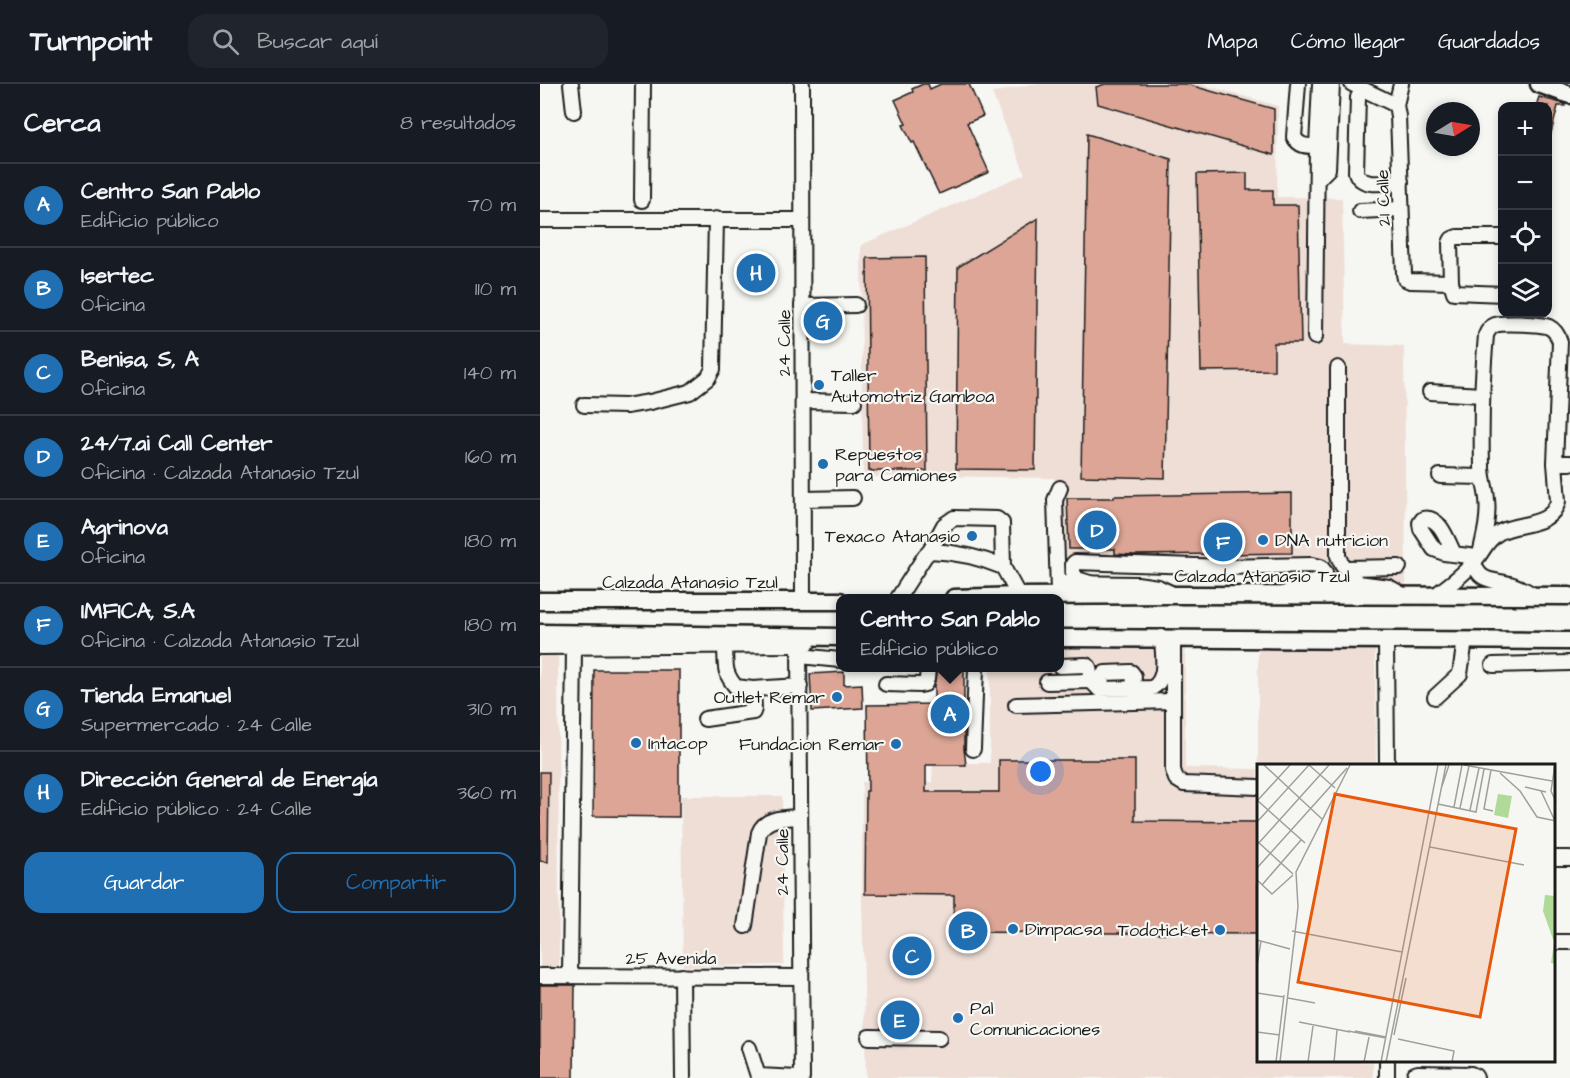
<!DOCTYPE html>
<html lang="es">
<head>
<meta charset="utf-8">
<style>
	:root { --surface:#171b24; --page:#20242c; --text:#f1f3f6; --muted:#9ea1a6; --line:#363941; --accent:#1f6fb2 }
	body { margin:0; font-family:"Architects Daughter",sans-serif; background:var(--page); color:var(--text) }
	.controls { position:absolute; right:18px; top:18px; display:grid; overflow:hidden; border-radius:12px; box-shadow:0 3px 9px #0003 }
	.controls button { width:54px; height:54px; display:grid; place-items:center; padding:0; border:0; border-bottom:2px solid var(--line); background:var(--surface); color:var(--text); font:30px sans-serif }
	.compass { position:absolute; left:886px; top:18px; width:54px; height:54px; border-radius:50%; background:var(--surface); box-shadow:0 3px 9px #0003; rotate:79deg }
	.you { position:absolute; left:501px; top:688px; width:21px; height:21px; margin:-15px; border:4px solid #fff; border-radius:50%; background:#1a73e8; box-shadow:0 0 0 9px #1a73e833 }
	.badge { display:grid; place-items:center; width:39px; height:39px; border-radius:50%; background:var(--accent); color:#fff; font-size:20px; font-weight:700 }
	.pin { position:absolute; translate:-50% -50%; border:3px solid #fff; box-shadow:0 2px 6px #0006 }
	.popup { position:absolute; left:296px; top:510px; width:228px; height:78px; box-sizing:border-box; display:grid; place-content:center; border-radius:12px; background:var(--surface); filter:drop-shadow(0 2px 4px #0005); font-size:20px; white-space:nowrap; color:var(--muted) }
	.popup b { font-size:22px; color:var(--text) }
	.popup::after { content:''; position:absolute; left:50%; top:100%; margin-left:-12px; border:12px solid transparent; border-top-color:var(--surface) }
	.list { margin:0; padding:0; list-style:none }
	h2 { display:flex; justify-content:space-between; align-items:center; height:78px; margin:0; padding:0 24px; font-size:26px }
	h2 small { font-size:20px; font-weight:400; color:var(--muted) }
	.list li { display:grid; grid-template-columns:39px 1fr auto; gap:18px; align-items:center; box-sizing:border-box; height:84px; padding:0 24px; border-top:2px solid var(--line) }
	.list b { display:block; font-size:22px; white-space:nowrap }
	.list p { margin:0; font-size:20px; white-space:nowrap; color:var(--muted) }
	.list em { font-size:20px; font-style:normal; color:var(--muted) }
	.actions { display:flex; gap:12px; padding:18px 24px }
	.actions a { flex:1; padding:14px 0; border:2px solid var(--accent); border-radius:18px; text-align:center; font-size:21px; color:var(--accent) }
	.actions .main { background:var(--accent); color:#fff }
	.icon { flex:none; width:33px; height:33px; fill:none; stroke:currentColor; stroke-width:2; stroke-linecap:round; stroke-linejoin:round }
	.map { position:relative; flex:none; width:1030px; height:994px; overflow:hidden }
	header { display:flex; align-items:center; gap:36px; box-sizing:border-box; height:84px; padding:0 30px; background:var(--surface); border-bottom:2px solid var(--line) }
	header strong { font-size:28px }
	nav { display:flex; gap:33px; margin-inline-start:auto; font-size:21px }
	.search { width:420px; height:54px; background:var(--page); display:flex; align-items:center; gap:15px; box-sizing:border-box; padding:0 21px; border-radius:18px; color:var(--muted); font-size:22px }
	main { display:flex }
	aside { flex:1; background:var(--surface) }
	.map>svg:first-child { display:block }
	.built { fill:#eeded6 }
	.building { fill:#dca595; stroke:#1c1c1c; stroke-width:1.5 }
	.lines { fill:none; stroke-linecap:round; stroke-linejoin:round }
	.minor-casing { stroke:#1c1c1c; stroke-width:18 }
	.major-casing { stroke:#1c1c1c; stroke-width:21 }
	.minor { stroke:#f6f6f2; stroke-width:14 }
	.major { stroke:#f6f6f2; stroke-width:16 }
	.poi-dot { fill:#1f6fb2; stroke:#f6f6f2; stroke-width:2 }
	.labels { text-anchor:middle; stroke-width:4.5; stroke-linejoin:round; paint-order:stroke }
	.street-label { font-size:18px; fill:#1c1c1c; stroke:#f6f6f2 }
	.poi-label { font-size:18px; fill:#1c1c1c; stroke:#f6f6f2; text-anchor:start }
	.inset-road { fill:none; stroke:#9f9f9c; stroke-width:1.5 }
	.view { fill:#e8590c; fill-opacity:0.15; stroke:#e8590c; stroke-width:3 }
	.inset-edge { fill:none; stroke:#1c1c1c; stroke-width:3 }
</style>
</head>
<body>
<header>
<strong>Turnpoint</strong>
<div class="search"><svg class="icon" aria-label="search" viewBox="0 0 24 24"><circle cx="10" cy="10" r="6"/><path d="M15 15l6 6"/></svg>Buscar aquí</div>
<nav><a>Mapa</a><a>Cómo llegar</a><a>Guardados</a></nav>
</header>
<main>
<aside>
<h2>Cerca<small>8 resultados</small></h2>
<ul class="list">
<li><span class="badge">A</span><div><b>Centro San Pablo</b><p>Edificio público</p></div><em>70 m</em></li>
<li><span class="badge">B</span><div><b>Isertec</b><p>Oficina</p></div><em>110 m</em></li>
<li><span class="badge">C</span><div><b>Benisa, S, A</b><p>Oficina</p></div><em>140 m</em></li>
<li><span class="badge">D</span><div><b>24/7.ai Call Center</b><p>Oficina · Calzada Atanasio Tzul</p></div><em>160 m</em></li>
<li><span class="badge">E</span><div><b>Agrinova</b><p>Oficina</p></div><em>180 m</em></li>
<li><span class="badge">F</span><div><b>IMFICA, S.A</b><p>Oficina · Calzada Atanasio Tzul</p></div><em>180 m</em></li>
<li><span class="badge">G</span><div><b>Tienda Emanuel</b><p>Supermercado · 24 Calle</p></div><em>310 m</em></li>
<li><span class="badge">H</span><div><b>Dirección General de Energía</b><p>Edificio público · 24 Calle</p></div><em>360 m</em></li>
</ul>
<div class="actions"><a class="main">Guardar</a><a>Compartir</a></div>
</aside>
<div class="map">
<svg width="1030" height="994" viewBox="0 0 1030 994">
	<rect width="100%" height="100%" fill="#f6f6f2"/>
	<filter id="ink" filterUnits="userSpaceOnUse"><feTurbulence type="fractalNoise" baseFrequency=".0167" numOctaves="2"/><feDisplacementMap in="SourceGraphic" scale="12" xChannelSelector="R" yChannelSelector="G"/><feConvolveMatrix kernelMatrix="1 2 1 2 8 2 1 2 1" color-interpolation-filters="sRGB"/></filter>
	<g filter="url(#ink)">
		<!-- built -->
		<g class="built">
			<path d="M492 0H661L738 22 737 113 802 114 805 260 864 262 866 501 571 481 515 482 514 394 387 392 323 393 321 161 485 90 452 9Z"/>
			<path d="M718 563 835 564 836 682H718Z"/>
			<path d="M520 565H645V684L718 685V978H833V994H326L322 811V698H392L393 679H450V584H520Z"/>
			<path d="M0 566H18L19 883H0Z"/>
			<path d="M141 712H242L244 881 143 882Z"/>
		</g>
		<!-- building -->
		<g class="building">
			<path d="M383 0H388L390 5 401 0H429L443 32 427 39 449 88 399 110 374 58 372 59 363 41 366 40 355 16 373 8 372 5Z"/>
			<path d="M565 0H646L734 25V71L558 20 556 3Z"/>
			<path d="M999 13 1025 20V22H1018L1010 53H1008V22H996Z"/>
			<path d="M547 50 631 75 625 394 541 392Z"/>
			<path d="M707 89V106H733V121H758L761 259H734V286L661 287 657 90Z"/>
			<path d="M498 134 495 386 416 385 418 183Z"/>
			<path d="M385 173 387 387H329L327 174Z"/>
			<path d="M752 409V469L593 471 575 470V465H529L527 414H574V412Z"/>
			<path d="M397 584H424V665L426 681H386V708H459V676H595V737L718 738V850L414 848V811L325 810 326 707H328L327 621 394 620V602Z"/>
			<path d="M54 586H139V733L53 732Z"/>
			<path d="M304 588V601L322 600 323 624 272 627 270 590Z"/>
			<path d="M0 688H9L8 778 0 777Z"/>
			<path d="M0 901H35L34 994H0Z"/>
		</g>
		<g class="lines">
			<defs>
				<g id="minor">
					<path d="M31 0 34 27"/>
					<path d="M262 0 263 517"/>
					<path d="M758 0 754 53C760 63 767 62 777 62L780 0"/>
					<path d="M812 0 856 21 858 32 864 190 865 195 870 197 911 198"/>
					<path d="M818 13 816 88C821 105 847 98 861 98"/>
					<path d="M856 21 861 0"/>
					<path d="M777 96 788 85 792 0"/>
					<path d="M102 116 103 0"/>
					<path d="M820 127 861 125"/>
					<path d="M0 136H262"/>
					<path d="M963 153H917L912 155 910 159 911 198 914 208 963 210"/>
					<path d="M262 222 316 221"/>
					<path d="M775 253 777 62"/>
					<path d="M798 284V472L802 481 818 499"/>
					<path d="M890 308 942 311"/>
					<path d="M263 317 314 318"/>
					<path d="M44 321 86 322 110 318 150 308 168 294 173 285 176 135"/>
					<path d="M1015 379H1030"/>
					<path d="M900 392 942 393"/>
					<path d="M263 415 313 414"/>
					<path d="M390 467C416 468 439 473 463 483"/>
					<path d="M914 470C908 458 900 431 883 435L880 439 881 445 894 465 904 469 937 473"/>
					<path d="M934 478C939 500 955 495 973 501 981 504 989 508 996 512"/>
					<path d="M805 484 859 483"/>
					<path d="M518 499 597 500 618 503 633 510"/>
					<path d="M553 500 537 495 533 489V480L535 478 685 483 772 481 781 483 785 488"/>
					<path d="M518 507 515 416 520 404"/>
					<path d="M741 511 774 497H794L818 499 849 503 863 511"/>
					<path d="M894 512C908 502 922 492 933 479 943 468 946 456 960 448 979 438 1012 443 1018 417L1015 379 1020 258C1018 251 1015 246 1009 243 1002 240 962 238 955 241 950 243 948 246 946 251 942 295 941 339 942 382 942 394 946 404 947 415 949 432 945 449 941 466"/>
					<path d="M358 514 385 472 390 467 404 441 414 434 457 435 462 439 463 483 479 512"/>
					<path d="M633 554V686L636 695 644 700 718 703"/>
					<path d="M846 556 847 682"/>
					<path d="M259 561 262 994"/>
					<path d="M185 562C186 581 183 588 196 603L213 605 260 602"/>
					<path d="M0 563 259 561 268 559"/>
					<path d="M260 572 300 576"/>
					<path d="M953 581 1030 579"/>
					<path d="M520 582 546 581 549 583 551 597 559 605 612 604C629 595 622 569 622 553"/>
					<path d="M507 598 551 597"/>
					<path d="M346 600 380 601 385 600 387 595 388 584"/>
					<path d="M559 605 563 591 565 589 591 588 594 592 593 605"/>
					<path d="M895 613 920 590 925 556"/>
					<path d="M476 621 633 617"/>
					<path d="M165 635 213 628 214 625 213 605"/>
					<path d="M433 665 436 584"/>
					<path d="M1014 774H1030"/>
					<path d="M205 842 219 749C225 733 245 734 260 733"/>
					<path d="M1014 858H1030"/>
					<path d="M0 892 261 893"/>
					<path d="M30 892 34 564"/>
					<path d="M142 892 143 994"/>
					<path d="M329 953 399 954"/>
					<path d="M209 964 217 989 219 992 258 994"/>
					<path d="M847 994V978"/>
					<path d="M874 994 875 990 878 989 931 990 935 992 936 994"/>
				</g>
				<g id="major">
					<path d="M999 0 1030 11"/>
					<path d="M414 514 479 512 634 511 1030 512"/>
					<path d="M0 517H300"/>
					<path d="M0 549 300 553"/>
					<path d="M520 554 1030 557"/>
				</g>
			</defs>
			<!-- minor casing -->
			<use href="#minor" class="minor-casing"/>
			<!-- major casing -->
			<use href="#major" class="major-casing"/>
			<!-- minor -->
			<use href="#minor" class="minor"/>
			<!-- major -->
			<use href="#major" class="major"/>
		</g>
	</g>
	<!-- markers -->
	<g class="poi-dot">
		<circle cx="279" cy="301" r="6"/>
		<circle cx="283" cy="380" r="6"/>
		<circle cx="432" cy="452" r="6"/>
		<circle cx="723" cy="456" r="6"/>
		<circle cx="297" cy="613" r="6"/>
		<circle cx="96" cy="659" r="6"/>
		<circle cx="356" cy="660" r="6"/>
		<circle cx="473" cy="845" r="6"/>
		<circle cx="680" cy="846" r="6"/>
		<circle cx="418" cy="934" r="6"/>
	</g>
	<g class="labels">
		<!-- street labels -->
		<g class="street-label">
			<text transform="translate(843 114) rotate(-92)" y="6">21 Calle</text>
			<text transform="translate(244 259) rotate(-90)" y="6">24 Calle</text>
			<text x="722" y="498">Calzada Atanasio Tzul</text>
			<text x="150" y="504">Calzada Atanasio Tzul</text>
			<text transform="translate(242 778) rotate(-90)" y="6">24 Calle</text>
			<text x="131" y="880">25 Avenida</text>
		</g>
		<!-- poi labels -->
		<g class="poi-label">
			<text x="291" y="297">Taller<tspan x="291" dy="21">Automotriz Gamboa</tspan></text>
			<text x="295" y="376">Repuestos<tspan x="295" dy="21">para Camiones</tspan></text>
			<text x="420" y="458" text-anchor="end">Texaco Atanasio</text>
			<text x="735" y="462">DNA nutricion</text>
			<text x="285" y="619" text-anchor="end">Outlet Remar</text>
			<text x="108" y="665">Intacop</text>
			<text x="344" y="666" text-anchor="end">Fundacion Remar</text>
			<text x="485" y="851">Dimpacsa</text>
			<text x="668" y="852" text-anchor="end">Todoticket</text>
			<text x="430" y="930">Pal<tspan x="430" dy="21">Comunicaciones</tspan></text>
		</g>
	</g>
	<!-- overview -->
	<g transform="translate(717 680)">
		<rect width="298" height="298" fill="#f6f6f2"/>
		<path d="M241 30 255 32 251 54 237 51ZM288 131 298 132V200L294 199 297 178 286 147Z" fill="#b0da97"/>
		<path class="inset-road" d="M7 1 65 55M52 1 78 24M207 1 295 17M298 1 294 27 299 38M234 6 227 45 236 47M243 9 263 27 280 53 299 57M268 23 289 28M184 25 192 1M284 27 298 57M0 36 48 79M0 37 33 1M181 40 219 48 227 5M197 43 205 1M203 44 212 2M213 46 222 4M0 58 52 1M0 77 36 110M0 81 72 1M173 83 267 101M0 104 90 4M0 116 15 130 36 111M5 121 44 76M35 167 145 188M0 176 33 185M0 202 4 177M0 229 27 233M31 234 58 239M42 258 93 268M91 267 129 274M98 267 129 273M0 268 23 271M137 271 149 214M141 275 197 287 195 298M19 298 27 231M23 298 41 143 39 108 93 1M51 298 56 262M77 298 80 266M107 298 112 273M124 298 181 1M129 298 189 1"/>
		<path class="view" d="M78 30 259 65 223 253 41 218Z"/>
		<rect width="298" height="298" class="inset-edge"/>
	</g>
</svg>
<div class="controls">
<button>+</button>
<button>−</button>
<button><svg class="icon" aria-label="locate" viewBox="0 0 24 24"><circle cx="12" cy="12" r="6"/><path d="M12 2v4M12 18v4M2 12h4M18 12h4"/></svg></button>
<button><svg class="icon" aria-label="layers" viewBox="0 0 24 24"><path d="M12 4l9 5-9 5-9-5zM3 14l9 5 9-5"/></svg></button>
</div>
<svg class="compass" viewBox="-18 -18 36 36"><path d="M0-13l5 13h-10z" fill="#e53935"/><path d="M0 13l5-13h-10z" fill="#9ea1a6"/></svg>
<div class="you"></div>
<div class="pin badge" style="left:410px;top:630px">A</div>
<div class="popup"><b>Centro San Pablo</b>Edificio público</div>
<div class="pin badge" style="left:428px;top:847px">B</div>
<div class="pin badge" style="left:372px;top:872px">C</div>
<div class="pin badge" style="left:557px;top:446px">D</div>
<div class="pin badge" style="left:360px;top:936px">E</div>
<div class="pin badge" style="left:683px;top:458px">F</div>
<div class="pin badge" style="left:283px;top:237px">G</div>
<div class="pin badge" style="left:216px;top:189px">H</div>
</div>
</main>
</body>
</html>
